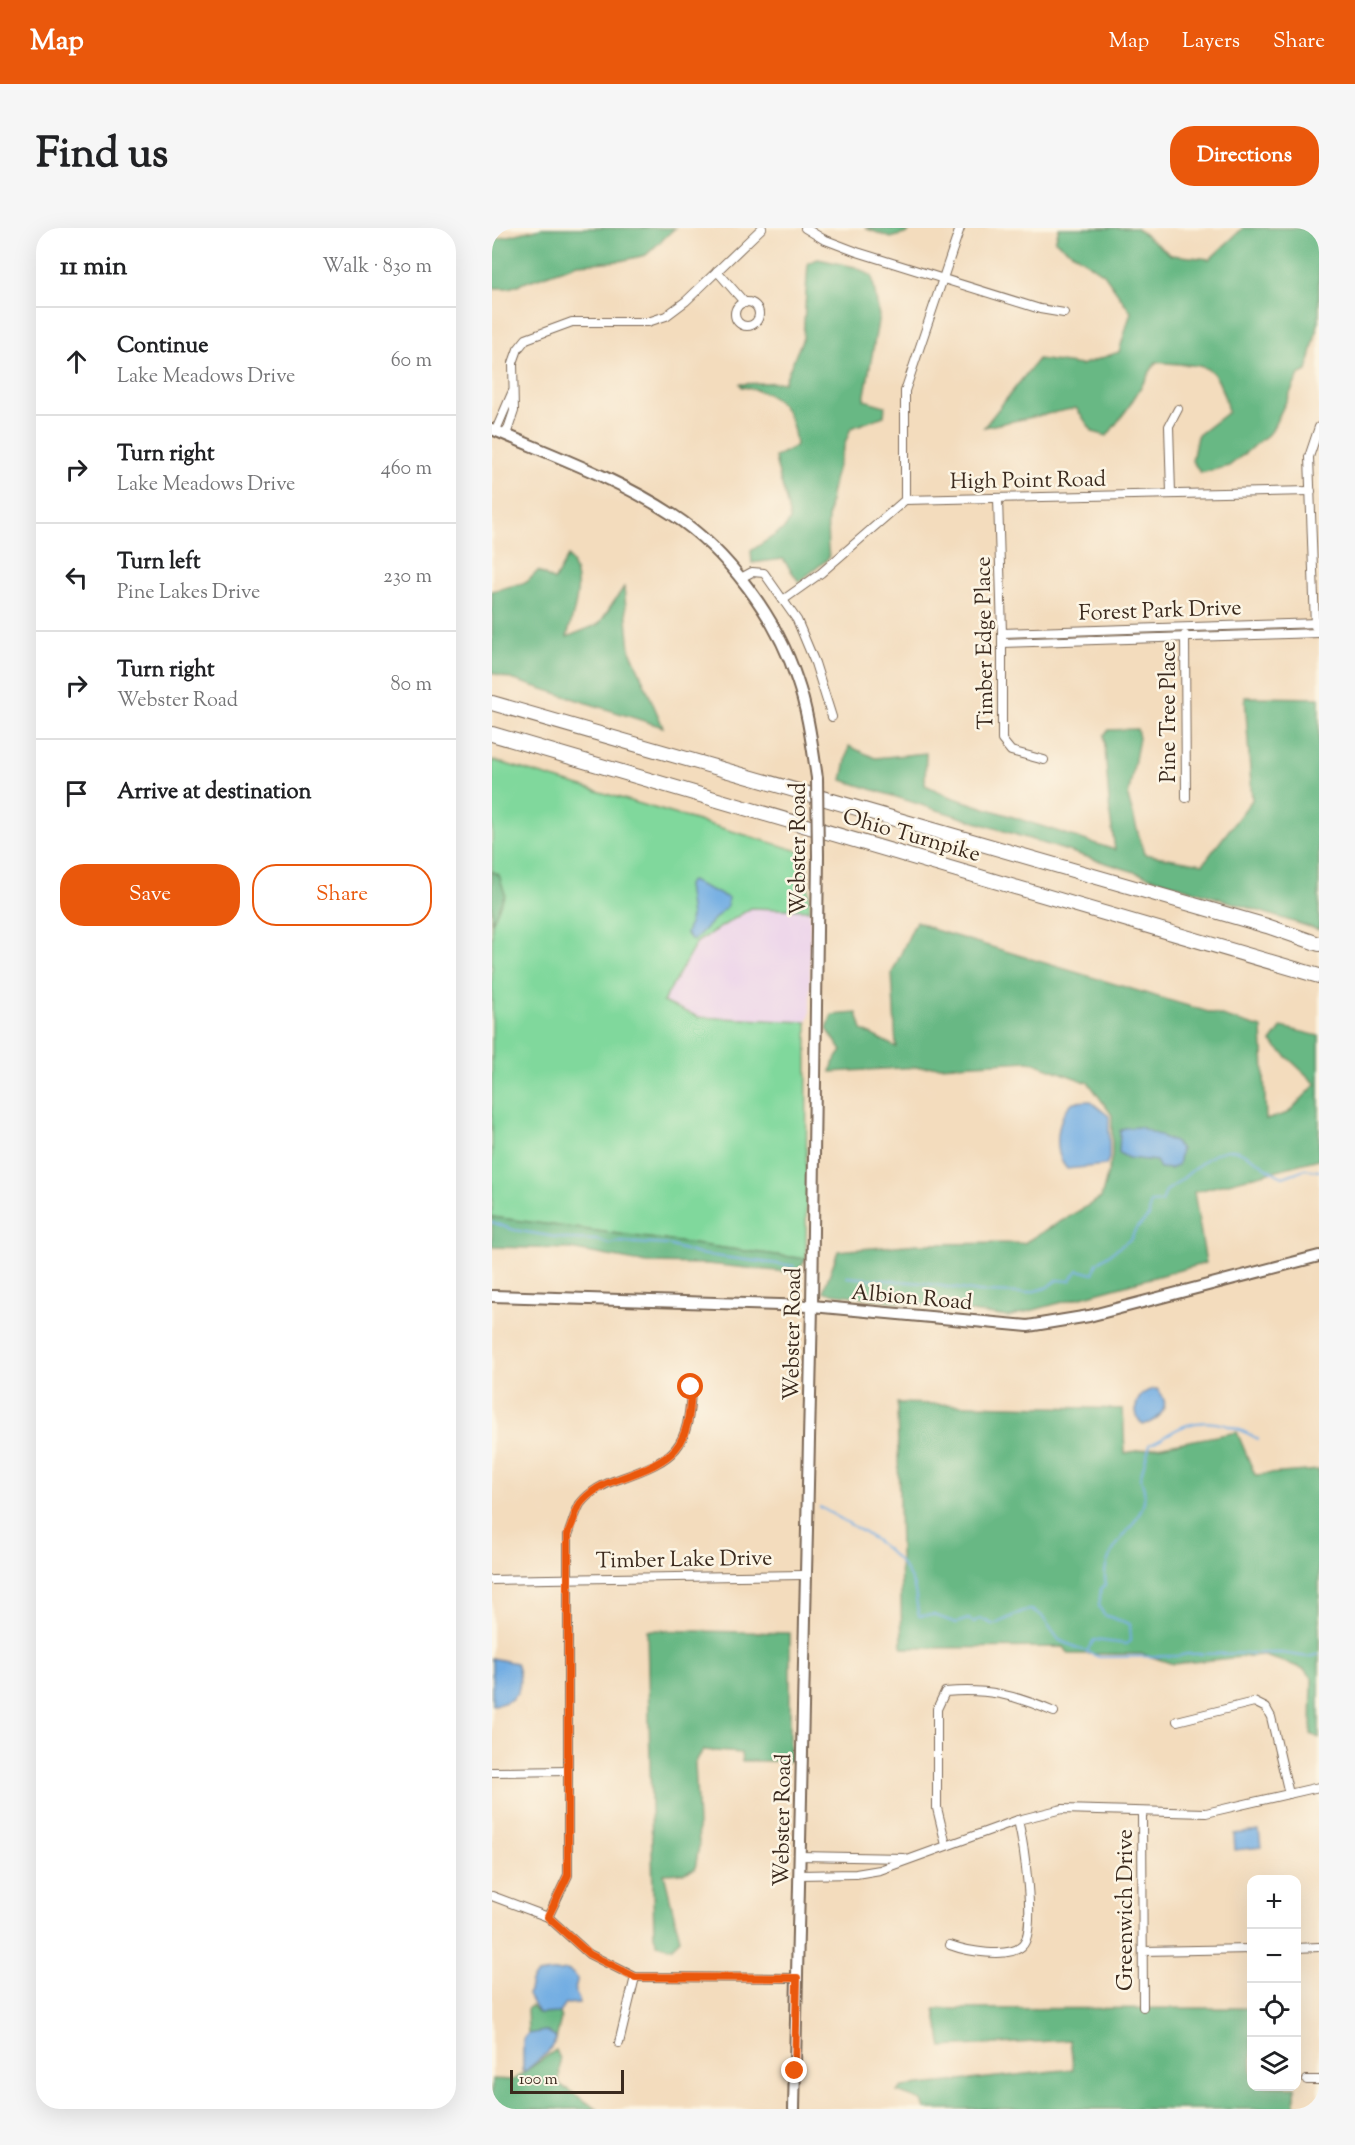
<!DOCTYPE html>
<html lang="en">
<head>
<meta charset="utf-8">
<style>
	:root { --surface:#fff; --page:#f6f6f6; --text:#202124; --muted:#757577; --line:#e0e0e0; --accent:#ea580c }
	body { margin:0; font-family:"Sorts Mill Goudy",serif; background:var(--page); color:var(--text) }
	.controls { position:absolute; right:18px; bottom:18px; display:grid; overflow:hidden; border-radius:12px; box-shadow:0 6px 24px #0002 }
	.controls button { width:54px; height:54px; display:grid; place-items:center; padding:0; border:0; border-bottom:2px solid var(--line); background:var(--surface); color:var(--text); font:30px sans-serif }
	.scale { position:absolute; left:18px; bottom:15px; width:114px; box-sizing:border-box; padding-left:6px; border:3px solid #3b2a1e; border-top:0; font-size:16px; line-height:21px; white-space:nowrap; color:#3b2a1e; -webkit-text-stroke:4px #fcf5e5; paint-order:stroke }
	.stop { position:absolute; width:18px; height:18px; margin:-14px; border:4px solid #ea580c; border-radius:50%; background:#fff }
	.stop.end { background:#ea580c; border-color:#fff; box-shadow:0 2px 6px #0008 }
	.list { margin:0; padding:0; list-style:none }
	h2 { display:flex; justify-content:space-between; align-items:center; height:78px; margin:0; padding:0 24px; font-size:26px }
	h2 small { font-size:20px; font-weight:400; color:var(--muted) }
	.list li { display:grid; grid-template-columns:39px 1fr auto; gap:18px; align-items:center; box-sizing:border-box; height:108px; padding:0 24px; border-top:2px solid var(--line) }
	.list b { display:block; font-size:22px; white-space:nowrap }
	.list p { margin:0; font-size:20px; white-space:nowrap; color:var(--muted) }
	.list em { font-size:20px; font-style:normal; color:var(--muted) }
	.actions { display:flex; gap:12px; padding:18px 24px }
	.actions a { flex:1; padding:14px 0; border:2px solid var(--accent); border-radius:24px; text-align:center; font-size:21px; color:var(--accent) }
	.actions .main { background:var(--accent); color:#fff }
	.icon { flex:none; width:33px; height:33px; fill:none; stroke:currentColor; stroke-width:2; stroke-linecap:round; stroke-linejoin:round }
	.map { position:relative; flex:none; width:827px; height:1881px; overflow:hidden; border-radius:24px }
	header { display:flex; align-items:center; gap:36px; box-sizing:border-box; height:84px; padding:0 30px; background:var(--accent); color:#fff }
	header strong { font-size:28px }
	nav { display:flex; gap:33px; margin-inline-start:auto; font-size:21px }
	.intro { display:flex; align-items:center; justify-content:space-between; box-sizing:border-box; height:144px; padding:0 36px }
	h1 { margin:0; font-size:42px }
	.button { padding:15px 27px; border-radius:24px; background:var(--accent); color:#fff; font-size:21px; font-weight:700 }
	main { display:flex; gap:36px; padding:0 36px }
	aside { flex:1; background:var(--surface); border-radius:24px; box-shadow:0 6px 24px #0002 }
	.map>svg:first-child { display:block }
	.built { fill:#ebd1eb }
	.green { fill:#80d89c; stroke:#5e815d; stroke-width:1.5 }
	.forest { fill:#68b884; stroke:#527151; stroke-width:1.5 }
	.water { fill:#72ade3; stroke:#566c80; stroke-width:1.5 }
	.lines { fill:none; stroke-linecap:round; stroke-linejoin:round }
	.stream { stroke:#72ade3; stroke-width:2 }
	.street-casing { stroke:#7b6856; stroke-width:10 }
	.secondary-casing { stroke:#7b6856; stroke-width:14 }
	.highway-casing { stroke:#7b6856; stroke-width:16 }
	.street { stroke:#fff; stroke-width:8 }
	.secondary { stroke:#fff; stroke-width:10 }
	.highway { stroke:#fff; stroke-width:14 }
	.secondary-bridge-casing { stroke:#7b6856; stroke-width:14; stroke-linecap:butt }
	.secondary-bridge { stroke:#fff; stroke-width:10 }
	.route { stroke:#ea580c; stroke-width:8 }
	.labels { text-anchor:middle; stroke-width:5; stroke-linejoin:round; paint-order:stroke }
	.street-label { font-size:22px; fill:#3b2a1e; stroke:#fcf5e5 }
</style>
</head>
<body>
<header>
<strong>Map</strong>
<nav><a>Map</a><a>Layers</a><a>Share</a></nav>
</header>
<div class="intro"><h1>Find us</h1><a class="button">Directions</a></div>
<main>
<aside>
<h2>11 min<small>Walk · 830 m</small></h2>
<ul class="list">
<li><svg class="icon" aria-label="ahead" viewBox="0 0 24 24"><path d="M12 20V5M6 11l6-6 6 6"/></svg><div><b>Continue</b><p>Lake Meadows Drive</p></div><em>60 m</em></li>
<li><svg class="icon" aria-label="right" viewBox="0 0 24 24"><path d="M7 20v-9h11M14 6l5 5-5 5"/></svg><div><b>Turn right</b><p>Lake Meadows Drive</p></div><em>460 m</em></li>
<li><svg class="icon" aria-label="left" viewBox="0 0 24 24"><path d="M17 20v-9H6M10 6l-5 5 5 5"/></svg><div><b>Turn left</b><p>Pine Lakes Drive</p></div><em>230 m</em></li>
<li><svg class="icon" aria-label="right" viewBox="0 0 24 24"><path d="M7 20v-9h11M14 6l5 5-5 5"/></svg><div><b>Turn right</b><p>Webster Road</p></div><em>80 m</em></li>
<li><svg class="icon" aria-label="arrive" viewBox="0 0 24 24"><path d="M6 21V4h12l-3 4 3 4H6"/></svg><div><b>Arrive at destination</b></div></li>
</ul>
<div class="actions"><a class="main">Save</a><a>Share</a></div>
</aside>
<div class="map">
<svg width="827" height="1881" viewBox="0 0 827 1881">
	<rect width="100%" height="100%" fill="#fcf5e5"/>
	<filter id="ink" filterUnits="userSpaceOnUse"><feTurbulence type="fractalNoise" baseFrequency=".0167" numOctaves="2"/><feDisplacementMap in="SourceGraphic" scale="12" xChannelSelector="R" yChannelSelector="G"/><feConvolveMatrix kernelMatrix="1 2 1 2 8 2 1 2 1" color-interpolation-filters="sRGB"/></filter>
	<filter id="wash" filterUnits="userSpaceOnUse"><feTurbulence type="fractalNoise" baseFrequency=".008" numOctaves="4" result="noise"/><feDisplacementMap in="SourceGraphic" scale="24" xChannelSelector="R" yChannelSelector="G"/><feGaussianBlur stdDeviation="1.35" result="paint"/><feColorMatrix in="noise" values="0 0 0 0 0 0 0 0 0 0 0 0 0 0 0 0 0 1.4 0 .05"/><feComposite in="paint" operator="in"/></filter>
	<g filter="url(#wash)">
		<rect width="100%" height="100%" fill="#f3dcbd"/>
		<!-- built -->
		<path class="built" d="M259 680 318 682V786L315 794 207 789 171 775 205 714Z"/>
		<!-- green -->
		<path class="green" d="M0 532 314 625 318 682 259 680 205 714 171 774 207 789 315 794 314 1031 0 989Z"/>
		<!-- forest -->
		<g class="forest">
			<path d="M49 0H183L154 27 128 33 86 36 17 60H0V12Z"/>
			<path d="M373 0H418L416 5 399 10Z"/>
			<path d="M567 0H644L679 27 718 31 751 0H827V92L815 143 807 147 779 204 737 238 709 245 700 233 705 208 736 184C724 128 714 140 664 134L636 180 615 208 601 204 584 180 492 199 546 131 589 137 627 124 639 84 612 46 563 13Z"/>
			<path d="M326 31 363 39 380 48 387 88 372 172 393 178 392 188 359 200C343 240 331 287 337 330L307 354 291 331 260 335 259 323 292 301 298 292C295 270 287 252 283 229L304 218C301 182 287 164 250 159L248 156 292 154 311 110 316 35Z"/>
			<path d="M76 328C94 354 82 381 75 409L107 396 132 359 138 422 171 499 0 445V363L35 354 46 343 62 353Z"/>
			<path d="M753 469 827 470V702L350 552 357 518 383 530 434 525 433 557 459 569 623 622 618 587 612 507 616 502 645 501 647 510 636 569 652 626 711 636 760 572Z"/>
			<path d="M0 643 7 647 13 666 0 695Z"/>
			<path d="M424 693 443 702 770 800 774 892 796 885 824 856 779 814 790 799 827 808V931L702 964 714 1035 516 1089 331 1064 346 1023 426 1016 532 1015 609 970 620 929V887L597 855 537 833 339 844 341 835 350 823 335 801 340 787 365 785 370 802 404 819 400 745Z"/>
			<path d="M0 989 314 1031 304 1045 216 1036 155 1035 78 1021 0 1019Z"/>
			<path d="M405 1175 631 1181 633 1225 745 1204 763 1247 827 1242V1510L819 1506 820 1451 812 1441 795 1435 769 1427 681 1436 651 1426H577L572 1419 410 1420Z"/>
			<path d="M155 1402 298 1405V1533H250L249 1525 211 1522 203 1535 207 1618 203 1641 192 1645 172 1646 188 1711 179 1720 165 1716 162 1708Z"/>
			<path d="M39 1778 46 1786 67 1785 69 1790 64 1812 63 1809 53 1803 36 1806 35 1781Z"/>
			<path d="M759 1780 760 1858 803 1859V1881H433L430 1873 405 1864 410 1859 581 1841 578 1812 450 1819 443 1781Z"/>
			<path d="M64 1822 68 1831 67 1856 105 1881H0V1851L21 1852Z"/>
		</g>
		<!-- water -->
		<g class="water">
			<path d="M199 653 236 670 235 678 201 713 194 706 199 689 195 657Z"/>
			<path d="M598 873 617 888V930L614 937 575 941C560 924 564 889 581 874Z"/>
			<path d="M648 899 682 914 689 921 686 937 679 941 668 940 664 933 636 930 627 925 628 903 632 900Z"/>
			<path d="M665 1161C681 1177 669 1192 651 1197 637 1184 645 1161 665 1161Z"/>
			<path d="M0 1430 24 1435C33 1460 26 1475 0 1477Z"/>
			<path d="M767 1603 769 1619 743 1622 742 1606Z"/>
			<path d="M75 1742C94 1752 80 1753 84 1766 85 1769 88 1772 88 1775L73 1776 67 1785 46 1786 36 1767 39 1754 45 1746Z"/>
			<path d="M53 1803 63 1809 64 1812 55 1825 31 1845V1811L36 1806Z"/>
		</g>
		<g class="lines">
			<!-- stream -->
			<g class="stream">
				<path d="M0 994 22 1002 75 1011 106 1012 117 1016 126 1014 176 1017 206 1026 302 1038"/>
				<path d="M355 1049 430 1055 487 1064 535 1065 554 1060 565 1052 578 1053 586 1042 601 1046 605 1035 639 1011 643 1002 657 988 658 975 670 974 674 963C696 951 719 916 746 923 763 928 775 943 791 949L813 941 827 943"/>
				<path d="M328 1279C361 1298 406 1319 421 1356 425 1366 424 1378 427 1388L442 1387 464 1395 476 1391 482 1394 488 1390 502 1397 531 1383 540 1382 549 1387 567 1412 607 1429 686 1428 695 1426 789 1425 816 1429 827 1426"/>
				<path d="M595 1423 602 1412 635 1416 639 1413 638 1396 612 1387 607 1378 609 1361 614 1356C604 1313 670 1293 648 1250L658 1216C671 1211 682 1201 695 1197 720 1189 745 1199 766 1211"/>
			</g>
		</g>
	</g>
	<g filter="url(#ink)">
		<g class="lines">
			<defs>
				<g id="street">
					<path d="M313 0 331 11 365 24 548 81 572 85"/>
					<path d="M225 43 253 75"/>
					<circle cx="255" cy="86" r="12"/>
					<path d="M4 202 20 165"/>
					<path d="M14 207 22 183 21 135 26 121 34 111 80 94H156L174 88 194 73 270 0"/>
					<path d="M679 265 677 198 686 181"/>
					<path d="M506 270 510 405V512L519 523 552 532"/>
					<path d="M413 272V163L468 0"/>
					<path d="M249 350 260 344 272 345 305 392 323 435 340 489"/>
					<path d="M291 372 329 345 413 272 819 263"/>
					<path d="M823 398 817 229 827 199"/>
					<path d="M510 405 827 395"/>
					<path d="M693 407 694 570"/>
					<path d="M510 415 827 405"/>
					<path d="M0 1352 312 1347"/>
					<path d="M685 1493 762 1474 774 1480 779 1489 797 1566"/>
					<path d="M0 1544 76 1543"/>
					<path d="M650 1584 651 1779"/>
					<path d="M454 1617 445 1580V1481L453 1464C495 1460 523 1467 562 1484"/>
					<path d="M307 1628 412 1630"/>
					<path d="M307 1647 364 1646 388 1642 526 1592 570 1581 714 1585 827 1559"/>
					<path d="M0 1668 56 1689 97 1726 143 1749 305 1750"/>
					<path d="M56 1689 76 1647V1307C80 1297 83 1285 88 1276 97 1264 113 1255 127 1251 184 1231 197 1221 199 1159"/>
					<path d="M458 1717C474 1723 516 1731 530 1718 546 1704 531 1613 526 1592"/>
					<path d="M804 1720 827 1719"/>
					<path d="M651 1723 760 1721"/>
					<path d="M127 1815 143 1749"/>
					<path d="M815 1852H827"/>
				</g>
				<g id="secondary">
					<path d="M0 201C60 227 125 250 181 287 235 322 285 390 305 452 316 483 320 517 325 550"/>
					<path d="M0 1068 320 1078 536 1098 597 1088 827 1028"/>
					<path d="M302 1881 320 1078 326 628"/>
				</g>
				<g id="highway">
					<path d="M0 475 775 698 827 716"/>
					<path d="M0 506 827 748"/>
				</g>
			</defs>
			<!-- street casing -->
			<use href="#street" class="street-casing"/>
			<!-- secondary casing -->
			<use href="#secondary" class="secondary-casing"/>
			<!-- highway casing -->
			<use href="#highway" class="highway-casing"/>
			<!-- street -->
			<use href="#street" class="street"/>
			<!-- secondary -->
			<use href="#secondary" class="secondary"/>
			<!-- highway -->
			<use href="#highway" class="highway"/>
			<defs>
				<path id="secondary-bridge" d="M325 550 326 628"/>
			</defs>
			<!-- secondary-bridge casing -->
			<use href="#secondary-bridge" class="secondary-bridge-casing"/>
			<!-- secondary-bridge -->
			<use href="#secondary-bridge" class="secondary-bridge"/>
		</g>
	</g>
	<g class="lines" filter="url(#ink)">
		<!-- route -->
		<path class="route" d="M199 1159C197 1221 184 1231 127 1251 113 1255 97 1264 88 1276 83 1285 80 1297 76 1306V1647L56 1689 97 1726 143 1749 305 1750 303 1843"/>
	</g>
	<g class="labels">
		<!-- street labels -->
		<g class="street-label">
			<text transform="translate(536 251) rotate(-1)" y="8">High Point Road</text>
			<text transform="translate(668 381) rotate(-2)" y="8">Forest Park Drive</text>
			<text transform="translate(491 415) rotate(-91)" y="8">Timber Edge Place</text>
			<text transform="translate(675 484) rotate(-90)" y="8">Pine Tree Place</text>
			<text transform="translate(420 606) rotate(16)" y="8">Ohio Turnpike</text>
			<text transform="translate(305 621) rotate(-90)" y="8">Webster Road</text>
			<text transform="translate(420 1068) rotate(5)" y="8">Albion Road</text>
			<text transform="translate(299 1106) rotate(-89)" y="8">Webster Road</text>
			<text transform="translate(192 1330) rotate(-1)" y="8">Timber Lake Drive</text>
			<text transform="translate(289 1592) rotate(-89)" y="8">Webster Road</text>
			<text transform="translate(632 1682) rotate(-90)" y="8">Greenwich Drive</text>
		</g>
	</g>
</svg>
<div class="controls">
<button>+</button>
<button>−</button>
<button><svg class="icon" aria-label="locate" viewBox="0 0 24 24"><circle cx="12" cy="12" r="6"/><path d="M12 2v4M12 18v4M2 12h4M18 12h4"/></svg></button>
<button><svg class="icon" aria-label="layers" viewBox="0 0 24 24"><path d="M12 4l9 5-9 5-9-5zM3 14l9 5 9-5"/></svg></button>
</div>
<div class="scale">100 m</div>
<div class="stop" style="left:199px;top:1159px"></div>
<div class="stop end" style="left:303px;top:1843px"></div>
</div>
</main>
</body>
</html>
